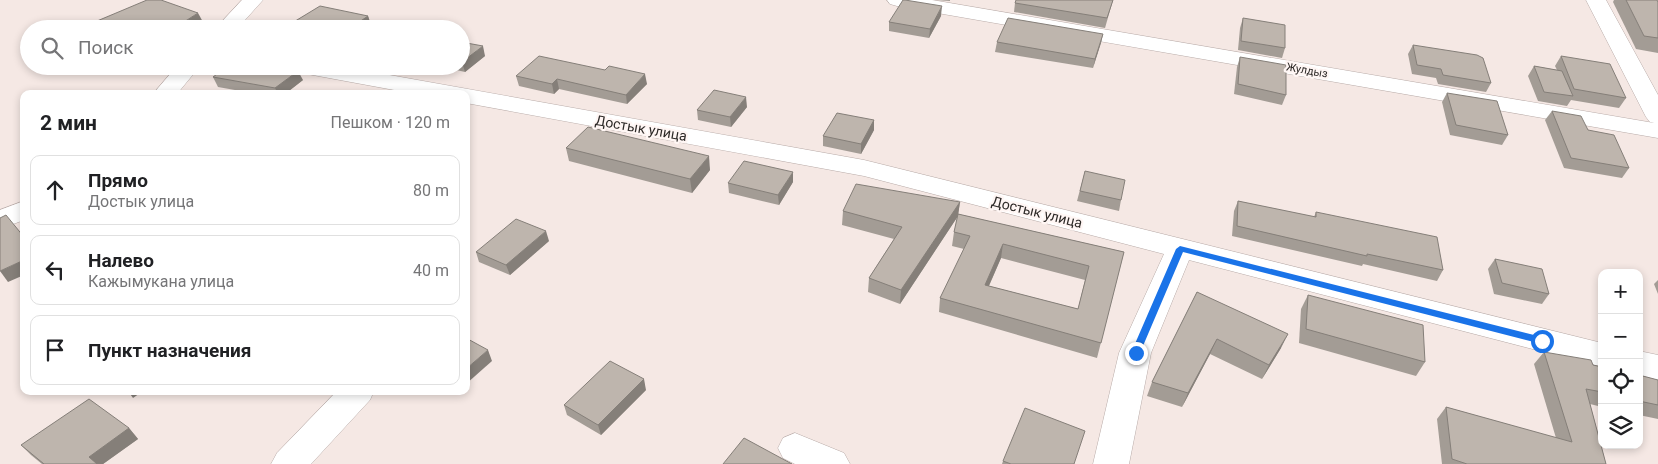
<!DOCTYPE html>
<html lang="ru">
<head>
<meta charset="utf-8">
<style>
	:root { --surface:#fff; --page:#f6f6f6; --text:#202124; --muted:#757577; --line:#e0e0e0 }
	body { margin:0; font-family:Roboto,sans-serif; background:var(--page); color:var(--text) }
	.controls { position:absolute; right:15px; bottom:15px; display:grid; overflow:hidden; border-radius:10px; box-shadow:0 2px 8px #0003 }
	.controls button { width:45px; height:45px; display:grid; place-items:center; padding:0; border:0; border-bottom:1px solid var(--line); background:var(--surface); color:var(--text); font:25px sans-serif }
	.stop { position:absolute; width:15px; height:15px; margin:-11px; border:4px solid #1a73e8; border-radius:50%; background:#fff }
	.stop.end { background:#1a73e8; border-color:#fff; box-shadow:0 1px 5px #0008 }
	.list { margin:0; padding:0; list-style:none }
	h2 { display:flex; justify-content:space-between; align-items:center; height:65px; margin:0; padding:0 20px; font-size:21px }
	h2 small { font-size:16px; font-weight:400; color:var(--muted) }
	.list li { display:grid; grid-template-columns:32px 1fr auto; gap:15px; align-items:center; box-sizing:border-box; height:70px; margin:0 10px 10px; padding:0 10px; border:1px solid var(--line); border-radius:10px }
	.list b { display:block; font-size:19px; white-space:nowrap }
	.list p { margin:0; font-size:16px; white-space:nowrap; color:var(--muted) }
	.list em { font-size:16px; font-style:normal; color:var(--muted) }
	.icon { flex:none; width:28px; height:28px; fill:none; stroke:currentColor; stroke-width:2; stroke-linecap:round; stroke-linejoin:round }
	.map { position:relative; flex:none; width:1658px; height:464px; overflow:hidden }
	.search { position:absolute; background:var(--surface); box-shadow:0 2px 8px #0003; left:20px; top:20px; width:450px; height:55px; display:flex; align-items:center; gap:12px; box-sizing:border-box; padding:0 18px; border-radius:28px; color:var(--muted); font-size:19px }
	.panel { position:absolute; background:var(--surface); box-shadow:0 2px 8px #0003; left:20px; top:90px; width:450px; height:305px; border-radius:10px }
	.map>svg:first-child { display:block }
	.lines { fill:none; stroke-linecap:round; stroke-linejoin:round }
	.minor-casing { stroke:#b8aba8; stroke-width:1 }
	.minor { fill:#fff; fill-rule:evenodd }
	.wall { fill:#a39c95; fill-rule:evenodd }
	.shaded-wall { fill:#857f79 }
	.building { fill:#beb5ad; stroke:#857f79; fill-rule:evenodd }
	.route { fill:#1a73e8 }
	.labels { text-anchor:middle; stroke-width:4.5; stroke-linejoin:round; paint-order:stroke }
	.far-street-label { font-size:11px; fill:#2d2927; stroke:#fff6f4 }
	.street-label { font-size:14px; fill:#2d2927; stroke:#fff6f4 }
</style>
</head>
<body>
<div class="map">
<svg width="1658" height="464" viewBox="0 0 1658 464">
	<rect width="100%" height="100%" fill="#f5e8e4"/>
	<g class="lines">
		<defs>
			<g id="minor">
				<path d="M242 0H263L237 29H215Z"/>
				<path d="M887 0H932L1654 123 1650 122 1646 117 1586 0H1606L1658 95V138L897 6 890 4Z"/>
				<path d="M177 66H200L177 94H153Z"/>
				<path d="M291 66H339L864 160 1602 343V367L1189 260 1151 353 1129 464H1093L1119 353 1164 254 864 176 466 103V94H416L302 73 294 71Z"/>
				<path d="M24 201V220L0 229V210Z"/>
				<path d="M1639 351 1658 355V381L1639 375Z"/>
				<path d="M337 391H374L370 400 311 464H271L277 453Z"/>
				<path d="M795 433 844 453 850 464H795L783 458 778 448 783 438Z"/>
			</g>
		</defs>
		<!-- minor casing -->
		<use href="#minor" class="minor-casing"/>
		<!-- minor -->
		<use href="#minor" class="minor"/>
	</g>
	<!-- wall -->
	<g class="wall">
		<path d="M935 0H950V1Z"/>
		<path d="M1113 0 1105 28 1014 12 1015 3Z"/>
		<path d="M1614 0H1657L1658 2V53L1636 49 1613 2Z"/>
		<path d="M368 16 371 25 366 29H294L292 23Z"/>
		<path d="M941 16 929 38 889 31V22Z"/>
		<path d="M1243 18 1285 48 1282 58 1238 50 1240 28Z"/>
		<path d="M1103 34 1093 68 995 52 997 42Z"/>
		<path d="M461 42 485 56 465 72 439 66H461Z"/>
		<path d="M1413 45 1491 83 1486 92 1438 84 1436 78 1412 74 1408 54Z"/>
		<path d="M1561 56 1626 98 1619 108 1571 100 1567 106 1538 101 1528 76 1534 66 1557 70 1555 66Z"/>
		<path d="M1240 57 1286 95 1282 105 1234 94 1237 67Z"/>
		<path d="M605 70 647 84 627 104 559 89 554 94 519 86 516 76Z"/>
		<path d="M213 77 303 80 285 94H258L218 87Z"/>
		<path d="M1447 93 1508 135 1502 145 1450 135 1442 102Z"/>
		<path d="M747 107 731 127 698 120 697 110Z"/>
		<path d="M1552 111 1588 130 1629 168 1622 178 1564 168 1545 120Z"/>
		<path d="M874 120V130L861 154 823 146V136Z"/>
		<path d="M566 148 710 170 692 193 569 161Z"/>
		<path d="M1085 171 1121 200 1119 211 1077 201Z"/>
		<path d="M793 182 779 205 729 193 728 183Z"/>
		<path d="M1238 201 1314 217 1316 212 1443 270 1437 281 1363 264 1362 266 1232 236 1234 211Z"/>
		<path d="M960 202 958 214 1124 252 1097 358 939 312 940 298 964 249 952 246 954 232 958 216 900 304 868 292 869 278 894 239 842 225 843 211ZM1001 258 1085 280 1078 309 989 286Z"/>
		<path d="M549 241 510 275 479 262 476 252Z"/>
		<path d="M1495 259 1549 294 1542 304 1494 294 1488 269Z"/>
		<path d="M1658 280V294L1654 284Z"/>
		<path d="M1197 292 1281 348 1262 379 1210 354 1182 407 1147 396 1152 382Z"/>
		<path d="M1308 295 1425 362 1416 376 1299 343 1301 309Z"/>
		<path d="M1544 352 1602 367V407L1590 404 1606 464H1442L1437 419 1446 407 1556 438 1534 364Z"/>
		<path d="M1639 375 1658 380V419L1639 415Z"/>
		<path d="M646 390 601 435 567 415 564 405Z"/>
		<path d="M129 428 138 439 103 464H42L31 455 21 445Z"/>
		<path d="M1003 461 1075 464H1002Z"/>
	</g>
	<!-- shaded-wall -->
	<g class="shaded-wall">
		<path d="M942 6 941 16 929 38 930 29Z"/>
		<path d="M198 13 203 22 193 29H173Z"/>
		<path d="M368 16 371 25 366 29H349Z"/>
		<path d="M1103 34 1101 43 1093 68 1095 59Z"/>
		<path d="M483 46 485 56 465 72 462 62Z"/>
		<path d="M298 71 303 80 285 94H278L275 88Z"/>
		<path d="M645 74 647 84 627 104 626 95Z"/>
		<path d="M557 79 559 89 554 94 552 84Z"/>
		<path d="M746 97 747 107 731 127 730 117Z"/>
		<path d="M874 120V130L861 154V144Z"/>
		<path d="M709 156 710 170 692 193 690 179Z"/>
		<path d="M793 172V182L779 205 778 195Z"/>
		<path d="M960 202 958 216 900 304 901 290Z"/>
		<path d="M546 231 549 241 510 275 506 265Z"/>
		<path d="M1003 244 1001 258 983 299 985 285Z"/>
		<path d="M24 260V275L8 282 0 271Z"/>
		<path d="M1288 334 1281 348 1262 379 1269 365Z"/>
		<path d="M1217 339 1210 354 1182 407 1188 393Z"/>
		<path d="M488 350 492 361 466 384V369Z"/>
		<path d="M644 379 646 390 601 435 598 425Z"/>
		<path d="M128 391H143L133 398Z"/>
		<path d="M453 391H458L454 395Z"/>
		<path d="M129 428 138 439 103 464H96L89 457Z"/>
	</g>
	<!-- building -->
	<g class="building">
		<path d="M147 0H161L198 13 173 29H153L141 27 136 29H78Z"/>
		<path d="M903 0H905L942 6 930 29 889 22Z"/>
		<path d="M1016 0H1113L1107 18 1015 3Z"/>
		<path d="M1626 0H1657L1658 2V38L1644 36Z"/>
		<path d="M320 6 368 16 349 29H316L292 23Z"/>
		<path d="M1008 18 1103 34 1095 59 997 42Z"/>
		<path d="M1243 18 1285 25V48L1241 41Z"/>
		<path d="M377 25 394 29H372Z"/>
		<path d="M461 42 483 46 462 62H461Z"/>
		<path d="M1413 45 1477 55 1483 58 1491 83 1443 75 1441 69 1417 65Z"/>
		<path d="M539 56 605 70 609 66 645 74 626 95 557 79 552 84 516 76Z"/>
		<path d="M1561 56 1610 64 1626 98 1574 89Z"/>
		<path d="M1240 57 1286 65V95L1238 84Z"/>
		<path d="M228 66H273L298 71 275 88 213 77Z"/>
		<path d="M1534 66 1562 71 1573 96 1544 92Z"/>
		<path d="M714 90 746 97 730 117 697 110Z"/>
		<path d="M1447 93 1497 101 1508 135 1456 125Z"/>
		<path d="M1552 111 1581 116 1588 130 1614 135 1629 168 1571 158Z"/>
		<path d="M837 113 874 120 861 144 823 136Z"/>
		<path d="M588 127 709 156 690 179 566 148Z"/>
		<path d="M744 161 793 172 778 195 728 183Z"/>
		<path d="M1085 171 1125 180 1121 200 1080 191Z"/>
		<path d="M856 184 960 202 901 290 869 278 902 227 843 211Z"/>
		<path d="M1238 201 1316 217V212L1437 237 1443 270 1367 254V256L1237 226Z"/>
		<path d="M958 214 1124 252 1101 343 940 298 970 236 954 232ZM1003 244 1089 266 1078 309 985 285Z"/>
		<path d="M6 215 24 237V260L0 271V218Z"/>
		<path d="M516 219 546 231 506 265 476 252Z"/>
		<path d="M1495 259 1542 269 1549 294 1502 283Z"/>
		<path d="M1197 292 1288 334 1269 365 1217 339 1188 393 1152 382Z"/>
		<path d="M1308 295 1423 325 1425 362 1306 329Z"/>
		<path d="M466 338 488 350 466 369Z"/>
		<path d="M1544 352 1591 360 1593 365 1602 367V392L1586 389 1606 464H1467L1452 459 1446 407 1572 442Z"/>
		<path d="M610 361 644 379 598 425 564 405Z"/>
		<path d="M1639 375 1658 380V405L1639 401Z"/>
		<path d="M89 399 129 428 89 457 97 464H44L21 445Z"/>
		<path d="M1025 408 1085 431 1074 464H1011L1003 461Z"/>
		<path d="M744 438 792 464H723Z"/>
	</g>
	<!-- route -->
	<path class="route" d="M1180 246 1542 337 1546 341 1542 344 1183 252 1140 353 1139 355H1132L1131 353 1176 249Z"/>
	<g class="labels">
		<!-- far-street labels -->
		<g class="far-street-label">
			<text transform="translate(1307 70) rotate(10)" y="4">Жулдыз</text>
		</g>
		<!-- street labels -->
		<g class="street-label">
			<text transform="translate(641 128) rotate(10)" y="5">Достык улица</text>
			<text transform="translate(1037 212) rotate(14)" y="5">Достык улица</text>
		</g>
	</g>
</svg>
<div class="controls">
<button>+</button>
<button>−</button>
<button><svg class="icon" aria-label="locate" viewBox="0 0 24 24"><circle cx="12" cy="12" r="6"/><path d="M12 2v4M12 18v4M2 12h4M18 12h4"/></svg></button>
<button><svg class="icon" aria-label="layers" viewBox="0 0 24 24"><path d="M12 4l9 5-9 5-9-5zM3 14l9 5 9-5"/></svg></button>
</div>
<div class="stop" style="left:1542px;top:341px"></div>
<div class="stop end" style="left:1136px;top:353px"></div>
<div class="search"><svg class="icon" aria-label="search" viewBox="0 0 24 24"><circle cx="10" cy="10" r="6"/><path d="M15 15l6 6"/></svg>Поиск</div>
<section class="panel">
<h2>2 мин<small>Пешком · 120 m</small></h2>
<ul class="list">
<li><svg class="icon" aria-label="ahead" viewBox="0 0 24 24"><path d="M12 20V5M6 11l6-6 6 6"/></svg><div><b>Прямо</b><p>Достык улица</p></div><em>80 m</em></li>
<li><svg class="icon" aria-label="left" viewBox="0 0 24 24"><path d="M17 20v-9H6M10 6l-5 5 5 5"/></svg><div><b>Налево</b><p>Кажымукана улица</p></div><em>40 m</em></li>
<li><svg class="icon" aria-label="arrive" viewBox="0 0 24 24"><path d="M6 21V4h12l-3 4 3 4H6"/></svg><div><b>Пункт назначения</b></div></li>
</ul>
</section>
</div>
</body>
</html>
